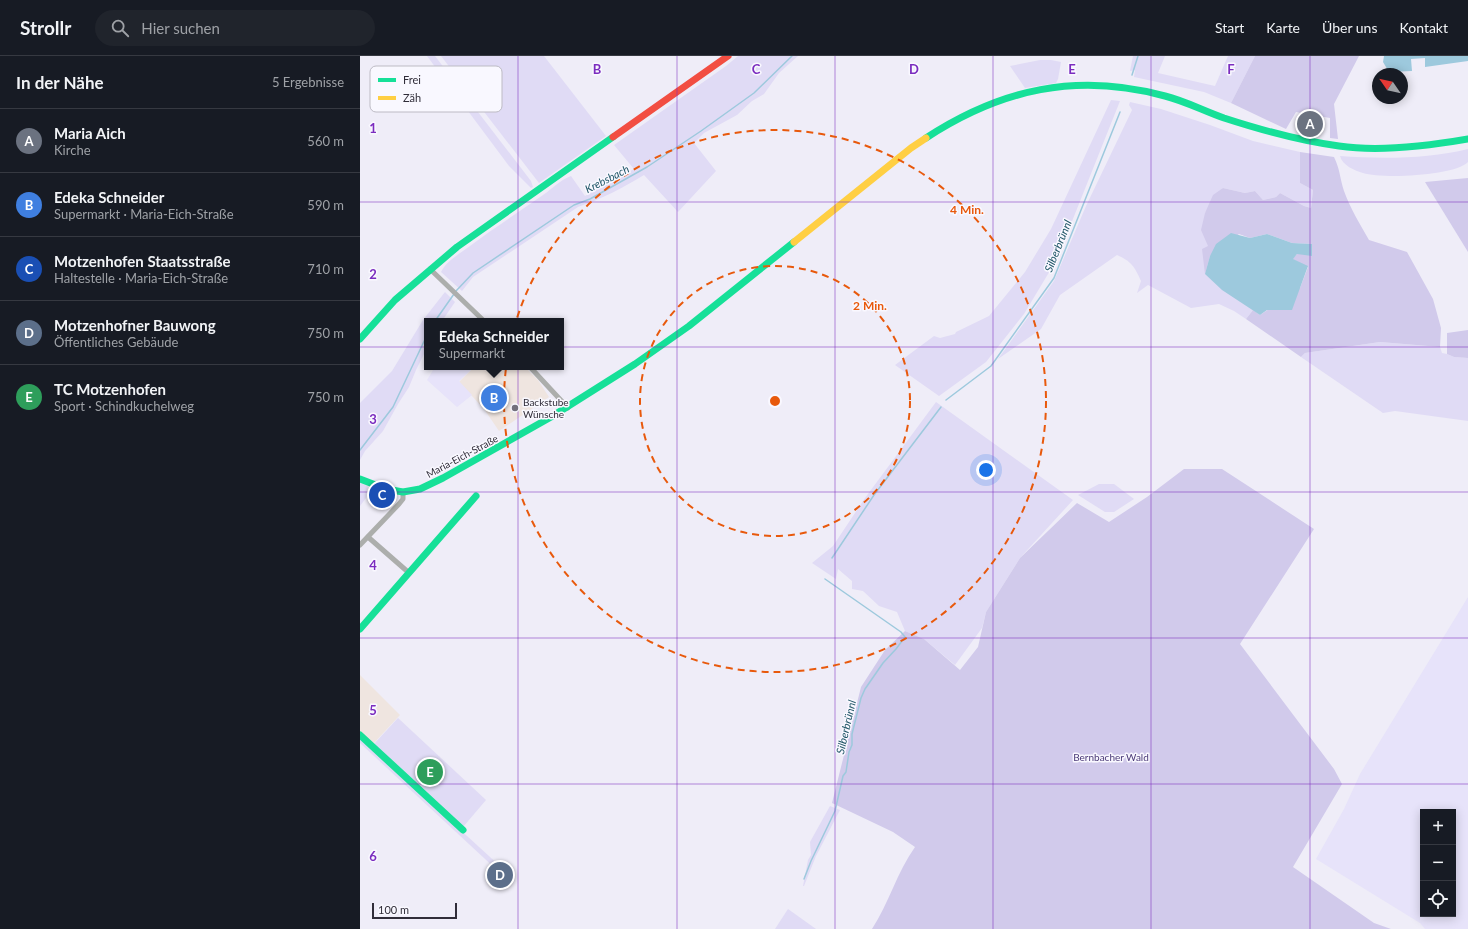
<!DOCTYPE html>
<html lang="de">
<head>
<meta charset="utf-8">
<style>
	:root { --surface:#171b24; --page:#20242c; --text:#f1f3f6; --muted:#9ea1a6; --line:#363941; --accent:#73707c }
	body { margin:0; font-family:Lato,sans-serif; background:var(--page); color:var(--text) }
	.controls { position:absolute; right:12px; bottom:12px; display:grid; overflow:hidden; border-radius:0px; box-shadow:0 2px 10px #0003 }
	.controls button { width:36px; height:36px; display:grid; place-items:center; padding:0; border:0; border-bottom:1px solid var(--line); background:var(--surface); color:var(--text); font:20px sans-serif }
	.compass { position:absolute; left:1012px; top:12px; width:36px; height:36px; border-radius:50%; background:var(--surface); box-shadow:0 2px 10px #0003; rotate:304deg }
	.scale { position:absolute; left:12px; bottom:10px; width:85px; box-sizing:border-box; padding-left:4px; border:2px solid #302d39; border-top:0; font-size:11px; line-height:14px; white-space:nowrap; color:#302d39; -webkit-text-stroke:3px #f9f8ff; paint-order:stroke }
	.you { position:absolute; left:626px; top:414px; width:14px; height:14px; margin:-10px; border:3px solid #fff; border-radius:50%; background:#1a73e8; box-shadow:0 0 0 6px #1a73e833 }
	.badge { display:grid; place-items:center; width:26px; height:26px; border-radius:50%; background:var(--accent); color:#fff; font-size:13px; font-weight:700 }
	.pin { position:absolute; translate:-50% -50%; border:2px solid #fff; box-shadow:0 1px 4px #0006 }
	.popup { position:absolute; left:64px; top:262px; width:140px; height:52px; box-sizing:border-box; display:grid; place-content:center; border-radius:0px; background:var(--surface); filter:drop-shadow(0 1px 3px #0005); font-size:13px; white-space:nowrap; color:var(--muted) }
	.popup b { font-size:15px; color:var(--text) }
	.popup::after { content:''; position:absolute; left:50%; top:100%; margin-left:-8px; border:8px solid transparent; border-top-color:var(--surface) }
	.list { margin:0; padding:0; list-style:none }
	h2 { display:flex; justify-content:space-between; align-items:center; height:52px; margin:0; padding:0 16px; font-size:17px }
	h2 small { font-size:13px; font-weight:400; color:var(--muted) }
	.list li { display:grid; grid-template-columns:26px 1fr auto; gap:12px; align-items:center; box-sizing:border-box; height:64px; padding:0 16px; border-top:1px solid var(--line) }
	.list b { display:block; font-size:15px; white-space:nowrap }
	.list p { margin:0; font-size:13px; white-space:nowrap; color:var(--muted) }
	.list em { font-size:13px; font-style:normal; color:var(--muted) }
	.icon { flex:none; width:22px; height:22px; fill:none; stroke:currentColor; stroke-width:2; stroke-linecap:round; stroke-linejoin:round }
	.map { position:relative; flex:none; width:1108px; height:873px; overflow:hidden }
	header { display:flex; align-items:center; gap:24px; box-sizing:border-box; height:56px; padding:0 20px; background:var(--surface); border-bottom:1px solid var(--line) }
	header strong { font-size:19px }
	nav { display:flex; gap:22px; margin-inline-start:auto; font-size:14px }
	.search { width:280px; height:36px; background:var(--page); display:flex; align-items:center; gap:10px; box-sizing:border-box; padding:0 14px; border-radius:22px; color:var(--muted); font-size:15px }
	main { display:flex }
	aside { flex:1; background:var(--surface) }
	.map>svg:first-child { display:block }
	.commercial { fill:#efe5e0 }
	.built { fill:#e7e3fa; fill-rule:evenodd }
	.green { fill:#e0dbf5 }
	.forest { fill:#d1caeb }
	.water { fill:#9dc9dd }
	.lines { fill:none; stroke-linecap:round; stroke-linejoin:round }
	.stream { stroke:#9dc9dd; stroke-width:1.5 }
	.street { stroke:#acaeac; stroke-width:5 }
	.fast { stroke:#16e098; stroke-width:7 }
	.slow { stroke:#ffcf43; stroke-width:7 }
	.jam { stroke:#f24e42; stroke-width:7 }
	.grid { fill:none; stroke:#7b2cbf; stroke-width:1; stroke-opacity:0.55 }
	.ring { fill:none; stroke:#e8590c; stroke-width:2; stroke-dasharray:7 5 }
	.poi-dot { fill:#73707c; stroke:#f9f8ff; stroke-width:1.5 }
	.labels { text-anchor:middle; stroke-width:3; stroke-linejoin:round; paint-order:stroke }
	.poi-label { font-size:10px; fill:#302d39; stroke:#f9f8ff; text-anchor:start }
	.street-label { font-size:10px; fill:#302d39; stroke:#f9f8ff }
	.park-label { font-size:10px; fill:#4a3977; stroke:#f9f8ff }
	.water-label { font-size:11px; font-style:italic; fill:#225768; stroke:#f9f8ff }
	.key { fill:#f9f8ff; stroke:#bdbbc4; stroke-width:1 }
	.key-label { font-size:11px; fill:#302d39 }
	.grid-label { font-size:13px; text-anchor:middle; font-weight:bold; fill:#7b2cbf; stroke:#f9f8ff; stroke-width:3; stroke-linejoin:round; paint-order:stroke }
	.centre { fill:#e8590c; stroke:#f9f8ff; stroke-width:2 }
	.ring-label { font-size:12px; text-anchor:middle; font-weight:bold; fill:#e8590c; stroke:#f9f8ff; stroke-width:3; stroke-linejoin:round; paint-order:stroke }
</style>
</head>
<body>
<header>
<strong>Strollr</strong>
<div class="search"><svg class="icon" aria-label="search" viewBox="0 0 24 24"><circle cx="10" cy="10" r="6"/><path d="M15 15l6 6"/></svg>Hier suchen</div>
<nav><a>Start</a><a>Karte</a><a>Über uns</a><a>Kontakt</a></nav>
</header>
<main>
<aside>
<h2>In der Nähe<small>5 Ergebnisse</small></h2>
<ul class="list">
<li><span class="badge" style="background:#6b7280">A</span><div><b>Maria Aich</b><p>Kirche</p></div><em>560 m</em></li>
<li><span class="badge" style="background:#3f7fe0">B</span><div><b>Edeka Schneider</b><p>Supermarkt · Maria-Eich-Straße</p></div><em>590 m</em></li>
<li><span class="badge" style="background:#1a4fb4">C</span><div><b>Motzenhofen Staatsstraße</b><p>Haltestelle · Maria-Eich-Straße</p></div><em>710 m</em></li>
<li><span class="badge" style="background:#5c6f8a">D</span><div><b>Motzenhofner Bauwong</b><p>Öffentliches Gebäude</p></div><em>750 m</em></li>
<li><span class="badge" style="background:#2e9e5b">E</span><div><b>TC Motzenhofen</b><p>Sport · Schindkuchelweg</p></div><em>750 m</em></li>
</ul>
</aside>
<div class="map">
<svg width="1108" height="873" viewBox="0 0 1108 873">
	<rect width="100%" height="100%" fill="#efedf8"/>
	<!-- commercial -->
	<g class="commercial">
		<path d="M114 311H165L178 324 189 341 139 375 124 353 99 326Z"/>
		<path d="M0 619 40 659 13 688 0 676Z"/>
	</g>
	<!-- built -->
	<g class="built">
		<path d="M75 311H114L99 325 112 339 97 351 67 324Z"/>
		<path d="M1108 541V873H1065L1060 867 956 803 984 753 1000 718ZM1063 756H1093V858H1063Z"/>
	</g>
	<!-- green -->
	<g class="green">
		<path d="M67 0H75L171 125 173 131 171 132 149 110Z"/>
		<path d="M81 0H184L246 80 179 127Z"/>
		<path d="M378 0H438L419 17 404 38 392 45 377 59 344 77 334 87 356 115 318 156 284 119C263 132 241 143 218 151L113 221 102 235 81 216C86 205 101 197 110 190 134 172 159 156 183 139 192 133 200 124 211 120L225 140 274 113 254 89 366 10Z"/>
		<path d="M773 0H805L798 17 855 30 868 0H895L871 47 844 36 774 21 775 14 770 15Z"/>
		<path d="M680 4H691L701 6 698 23 696 27 665 32 650 10Z"/>
		<path d="M751 44 760 45 697 203 664 258 626 306 579 340 535 309 574 280 580 282 595 278 596 276 629 260 665 216 691 173Z"/>
		<path d="M770 46 801 53 850 69 893 85 940 96V127L953 134 951 152 944 150 920 137 916 141 903 144 895 135 885 137 863 132 845 157 883 247 893 254 886 263 874 255 859 248 831 252 788 229 777 237 781 225C775 211 771 205 757 199L700 239 681 273 638 303 694 225 726 150 772 54 769 49Z"/>
		<path d="M1108 93V106C1095 120 1022 123 1003 117 995 115 982 109 980 100 1020 103 1069 103 1108 93Z"/>
		<path d="M85 236 95 246 82 265H67V292L56 314 49 331 38 348 23 375 5 395 0 404V347L32 315 63 264Z"/>
		<path d="M1020 286 1080 291 1082 297 1087 298 1094 301 1108 302V365L1035 355 1023 357 941 301 945 297Z"/>
		<path d="M576 346 713 444 660 502 626 556 622 572 595 609 564 583 545 575 537 556 519 550 503 535 492 533V525L478 513 476 523 452 507 473 490 505 442Z"/>
		<path d="M0 427 8 430 6 442 0 450Z"/>
		<path d="M739 428H754L774 443 754 456H745L718 439Z"/>
		<path d="M38 662 126 744 103 771 14 688Z"/>
		<path d="M0 682 142 812V816L138 815 0 687Z"/>
		<path d="M470 750 480 754 456 800 444 830H443L448 804 451 799 450 786Z"/>
		<path d="M428 853 456 873H415Z"/>
	</g>
	<!-- forest -->
	<g class="forest">
		<path d="M895 0H999L974 48 978 83 970 82V62L936 56 926 73 871 47Z"/>
		<path d="M940 96 974 101C980 113 980 123 984 135 990 152 1000 168 1009 184L1047 196 1073 243 1081 272 1080 291 1020 286 945 297 941 301 886 263 893 254 900 259 940 232 948 211 932 203 937 198 952 188 932 187 907 178 890 182 879 178 850 200 845 218 842 193 848 190 841 174 845 157 853 139 863 132 885 137 895 135 903 144 916 141 920 137 944 150 951 152 953 134 940 127Z"/>
		<path d="M1108 122V196L1065 126Z"/>
		<path d="M1108 274V302L1094 301 1087 298V277Z"/>
		<path d="M824 413H862L954 473 880 588 974 713 982 728 933 811 1014 867 1031 873H512C529 847 537 816 555 791L533 776 472 747 501 631 525 594 545 575 564 583 600 614 618 591 626 556 660 502 717 447 749 466 787 441Z"/>
	</g>
	<!-- water -->
	<g class="water">
		<path d="M1024 0H1108V5L1065 11V2L1051 3 1052 15 1029 16 1023 6Z"/>
		<path d="M871 177 890 182 907 178 932 187 952 188V200L937 198 933 203 948 210 932 254H907L900 259 862 234 845 218 850 200 856 188Z"/>
	</g>
	<g class="lines">
		<!-- stream -->
		<g class="stream">
			<path d="M772 19 778 0"/>
			<path d="M96 235 113 217 214 149 230 143 287 111 341 75 394 37 432 0"/>
			<path d="M75 265 94 238"/>
			<path d="M586 344 631 310 694 222 760 56"/>
			<path d="M0 394 33 351 67 279"/>
			<path d="M472 502 514 439 581 351"/>
			<path d="M444 823 451 805 475 755 483 720 486 716 489 696 492 689V678L501 642 505 633 523 607 536 593 545 581 541 576 465 523"/>
		</g>
		<!-- street -->
		<g class="street">
			<path d="M70 213 124 265"/>
			<path d="M170 311 208 352"/>
			<path d="M8 481 48 516"/>
			<path d="M0 489 39 448 43 443V436"/>
		</g>
		<!-- fast -->
		<g class="fast">
			<path d="M566 82C641 33 717 16 805 40 825 45 844 55 864 62 901 74 940 85 979 90 1019 96 1068 90 1108 83"/>
			<path d="M0 283 35 244 97 191 253 81"/>
			<path d="M0 423 26 433 43 436 60 433 83 422 191 361 275 308 329 270 434 186"/>
			<path d="M0 573 116 440"/>
			<path d="M0 679 103 774"/>
		</g>
		<!-- slow -->
		<path class="slow" d="M434 186 551 92 566 82"/>
		<!-- jam -->
		<path class="jam" d="M253 81 368 0"/>
	</g>
	<!-- grid -->
	<path class="grid" d="M158 0V873M317 0V873M475 0V873M633 0V873M791 0V873M950 0V873M0 146H1108M0 291H1108M0 436H1108M0 582H1108M0 728H1108"/>
	<!-- distance rings -->
	<g class="ring">
		<circle cx="415" cy="345" r="135"/>
		<circle cx="415" cy="345" r="271"/>
	</g>
	<!-- markers -->
	<circle class="poi-dot" cx="155" cy="352" r="4"/>
	<g class="labels">
		<!-- poi labels -->
		<g class="poi-label">
			<text x="163" y="350">Backstube<tspan x="163" dy="12">Wünsche</tspan></text>
		</g>
		<!-- street labels -->
		<g class="street-label">
			<text transform="translate(102 400) rotate(-28)" y="4">Maria-Eich-Straße</text>
		</g>
		<!-- park labels -->
		<g class="park-label">
			<text x="751" y="705">Bernbacher Wald</text>
		</g>
		<!-- water labels -->
		<g class="water-label">
			<text transform="translate(247 123) rotate(-27)" y="4">Krebsbach</text>
			<text transform="translate(698 190) rotate(-68)" y="4">Silberbrünnl</text>
			<text transform="translate(486 671) rotate(-77)" y="4">Silberbrünnl</text>
		</g>
	</g>
	<!-- legend -->
	<rect x="10" y="10" width="132" height="46" rx="6" class="key"/>
	<rect x="18" y="22" width="18" height="4" fill="#16e098"/>
	<rect x="18" y="40" width="18" height="4" fill="#ffcf43"/>
	<g class="key-label">
		<text x="43" y="28">Frei</text>
		<text x="43" y="46">Zäh</text>
	</g>
	<g class="grid-label">
		<text x="237" y="18">B</text>
		<text x="396" y="18">C</text>
		<text x="554" y="18">D</text>
		<text x="712" y="18">E</text>
		<text x="871" y="18">F</text>
		<text x="13" y="77">1</text>
		<text x="13" y="223">2</text>
		<text x="13" y="368">3</text>
		<text x="13" y="514">4</text>
		<text x="13" y="659">5</text>
		<text x="13" y="805">6</text>
	</g>
	<circle cx="415" cy="345" r="6" class="centre"/>
	<g class="ring-label">
		<text x="607" y="158">4 Min.</text>
		<text x="510" y="254">2 Min.</text>
	</g>
</svg>
<div class="controls">
<button>+</button>
<button>−</button>
<button><svg class="icon" aria-label="locate" viewBox="0 0 24 24"><circle cx="12" cy="12" r="6"/><path d="M12 2v4M12 18v4M2 12h4M18 12h4"/></svg></button>
</div>
<svg class="compass" viewBox="-18 -18 36 36"><path d="M0-13l5 13h-10z" fill="#e53935"/><path d="M0 13l5-13h-10z" fill="#9ea1a6"/></svg>
<div class="scale">100 m</div>
<div class="you"></div>
<div class="pin badge" style="left:950px;top:68px;background:#6b7280">A</div>
<div class="pin badge" style="left:134px;top:342px;background:#3f7fe0">B</div>
<div class="popup"><b>Edeka Schneider</b>Supermarkt</div>
<div class="pin badge" style="left:22px;top:439px;background:#1a4fb4">C</div>
<div class="pin badge" style="left:140px;top:819px;background:#5c6f8a">D</div>
<div class="pin badge" style="left:70px;top:716px;background:#2e9e5b">E</div>
</div>
</main>
</body>
</html>
